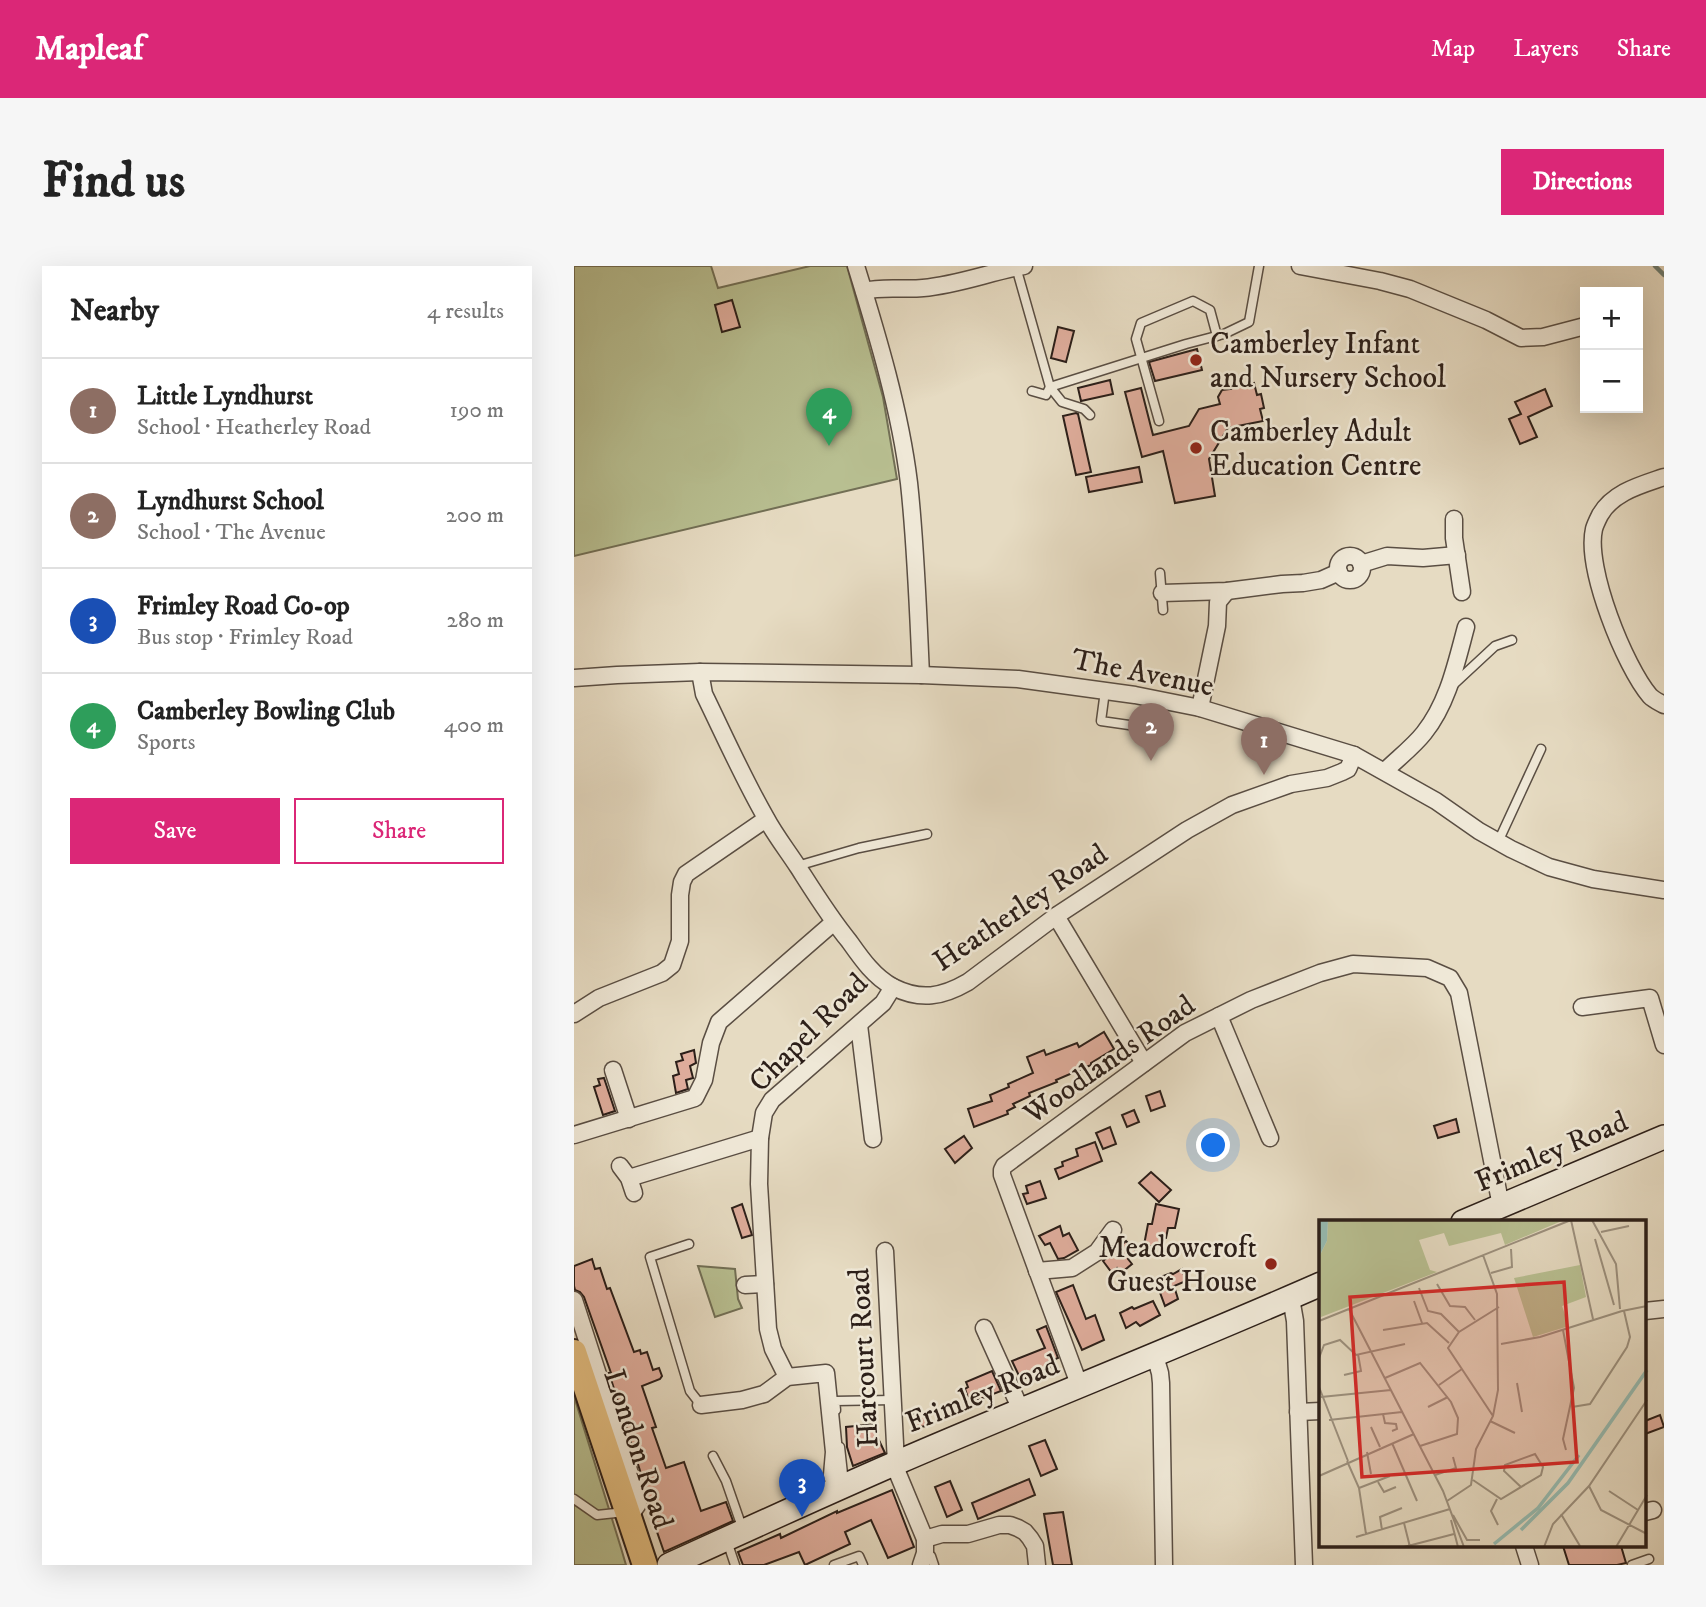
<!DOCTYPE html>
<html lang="en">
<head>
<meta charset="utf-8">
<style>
	:root { --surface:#fff; --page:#f6f6f6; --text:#222; --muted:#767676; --line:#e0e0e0; --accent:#db2777 }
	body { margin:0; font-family:"IM FELL DW Pica",serif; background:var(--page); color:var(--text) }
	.controls { position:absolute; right:21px; top:21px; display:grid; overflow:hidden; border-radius:0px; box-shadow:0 7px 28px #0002 }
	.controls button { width:63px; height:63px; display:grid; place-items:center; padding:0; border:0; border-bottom:2px solid var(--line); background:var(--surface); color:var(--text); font:35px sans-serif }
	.you { position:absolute; left:640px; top:880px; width:24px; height:24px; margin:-18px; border:5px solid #fff; border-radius:50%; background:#1a73e8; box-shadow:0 0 0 10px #1a73e833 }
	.badge { display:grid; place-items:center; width:46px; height:46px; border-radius:50%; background:var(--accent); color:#fff; font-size:23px; font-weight:700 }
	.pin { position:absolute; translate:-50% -58px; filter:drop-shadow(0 2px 4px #0008) }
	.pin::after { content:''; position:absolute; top:37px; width:24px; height:21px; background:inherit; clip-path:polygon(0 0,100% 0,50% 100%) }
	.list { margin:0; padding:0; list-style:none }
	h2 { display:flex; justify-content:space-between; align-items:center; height:91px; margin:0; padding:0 28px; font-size:30px }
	h2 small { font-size:23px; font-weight:400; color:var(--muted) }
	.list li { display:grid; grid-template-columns:46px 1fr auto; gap:21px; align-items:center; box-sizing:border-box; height:105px; padding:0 28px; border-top:2px solid var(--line) }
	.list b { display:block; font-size:26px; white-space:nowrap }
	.list p { margin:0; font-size:23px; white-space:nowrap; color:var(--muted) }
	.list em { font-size:23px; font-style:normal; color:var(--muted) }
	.actions { display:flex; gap:14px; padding:21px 28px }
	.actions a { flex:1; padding:16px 0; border:2px solid var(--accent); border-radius:0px; text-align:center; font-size:24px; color:var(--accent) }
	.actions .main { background:var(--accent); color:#fff }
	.map { position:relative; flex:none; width:1090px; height:1299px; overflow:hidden; border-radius:0px }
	header { display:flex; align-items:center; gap:42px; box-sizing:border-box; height:98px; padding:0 35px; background:var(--accent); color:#fff }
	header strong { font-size:33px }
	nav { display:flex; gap:38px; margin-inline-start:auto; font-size:24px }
	.intro { display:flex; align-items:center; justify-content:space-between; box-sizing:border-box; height:168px; padding:0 42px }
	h1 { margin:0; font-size:49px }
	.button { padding:18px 32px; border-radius:0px; background:var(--accent); color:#fff; font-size:24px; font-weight:700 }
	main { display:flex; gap:42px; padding:0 42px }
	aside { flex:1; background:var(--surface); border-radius:0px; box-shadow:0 7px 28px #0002 }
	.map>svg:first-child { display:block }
	.green { fill:#b8bf91; stroke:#726f55; stroke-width:2 }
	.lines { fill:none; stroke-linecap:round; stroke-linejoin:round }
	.stream { stroke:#6c7d74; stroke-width:4.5 }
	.building { fill:#dfad9c; stroke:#2c1f19; stroke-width:2 }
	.lane-casing { stroke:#5a4e43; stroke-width:11 }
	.street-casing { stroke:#5a4e43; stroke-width:19 }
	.secondary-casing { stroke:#2c1f19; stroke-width:26 }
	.primary-casing { stroke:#2c1f19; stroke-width:28 }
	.lane { stroke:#efe8d7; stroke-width:8 }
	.street { stroke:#efe8d7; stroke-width:16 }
	.secondary { stroke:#efe8d7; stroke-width:23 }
	.primary { stroke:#e3be81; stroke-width:24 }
	.poi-dot { fill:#8f2418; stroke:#efe8d7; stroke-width:2.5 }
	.labels { text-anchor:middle; stroke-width:5; stroke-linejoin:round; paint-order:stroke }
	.poi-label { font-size:30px; fill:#2c1f19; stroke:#efe8d7; text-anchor:start }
	.street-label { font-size:30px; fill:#2c1f19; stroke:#efe8d7 }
	.inset-river { fill:none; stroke:#96bbb1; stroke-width:3.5 }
	.inset-road { fill:none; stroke:#9c907e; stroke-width:2 }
	.view { fill:#d62828; fill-opacity:0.15; stroke:#d62828; stroke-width:3.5 }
	.inset-edge { fill:none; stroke:#2c1f19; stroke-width:3.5 }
</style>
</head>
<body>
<header>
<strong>Mapleaf</strong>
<nav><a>Map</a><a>Layers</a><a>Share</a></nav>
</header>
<div class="intro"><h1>Find us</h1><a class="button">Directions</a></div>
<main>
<aside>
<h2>Nearby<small>4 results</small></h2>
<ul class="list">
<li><span class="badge" style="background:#8d6e63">1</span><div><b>Little Lyndhurst</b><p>School · Heatherley Road</p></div><em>190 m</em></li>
<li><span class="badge" style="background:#8d6e63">2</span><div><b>Lyndhurst School</b><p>School · The Avenue</p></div><em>200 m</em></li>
<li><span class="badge" style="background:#1a4fb4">3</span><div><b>Frimley Road Co-op</b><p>Bus stop · Frimley Road</p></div><em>280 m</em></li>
<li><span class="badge" style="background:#2e9e5b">4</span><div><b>Camberley Bowling Club</b><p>Sports</p></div><em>400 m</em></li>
</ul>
<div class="actions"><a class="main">Save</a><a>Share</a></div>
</aside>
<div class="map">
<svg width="1090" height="1299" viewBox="0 0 1090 1299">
	<rect width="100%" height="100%" fill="#e6dbc2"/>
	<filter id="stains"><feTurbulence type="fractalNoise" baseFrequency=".00286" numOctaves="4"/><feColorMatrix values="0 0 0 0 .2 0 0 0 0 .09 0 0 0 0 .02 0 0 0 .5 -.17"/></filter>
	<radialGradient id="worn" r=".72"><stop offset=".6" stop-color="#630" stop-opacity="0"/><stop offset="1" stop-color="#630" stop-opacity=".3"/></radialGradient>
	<!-- green -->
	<g class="green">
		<path d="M0 0H137L144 22 236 0H273L309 131 323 213 0 290Z"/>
		<path d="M124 1000 161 1003 164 1033 168 1042 141 1051Z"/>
		<path d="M0 1130 47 1282 52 1299H0Z"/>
	</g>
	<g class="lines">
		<!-- stream -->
		<path class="stream" d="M1081 0 1090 9"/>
	</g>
	<!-- building -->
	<g class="building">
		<path d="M158 34 166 61 148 66 141 39Z"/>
		<path d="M484 61 500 65 492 96 477 92Z"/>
		<path d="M623 83 628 104 581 115 575 96Z"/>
		<path d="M536 114 539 128 507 135 504 122Z"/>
		<path d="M665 114 667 120 680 117 683 129 687 128 690 142 686 143 689 155 654 162 635 193 641 230 601 237 589 185 568 191 551 126 567 122 579 169 615 160 625 143 646 138 644 131 648 124 657 123 655 116Z"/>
		<path d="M971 123 978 140 954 151 963 171 946 178 935 153 947 148 941 136Z"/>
		<path d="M502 147 504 148 517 206 502 209 489 150Z"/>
		<path d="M565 201 568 216 515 226 512 211Z"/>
		<path d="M530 766 540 783 517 797V799L482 814 483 816 455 827 456 830 439 838 441 841 433 845 434 848 400 861 394 843 418 835 416 829 435 821 434 818 459 807 453 791 470 784 472 789 503 777 505 781Z"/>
		<path d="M120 784 122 797 116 800 119 812 112 814 114 823 102 827 99 810 105 808 102 796 109 794 107 788Z"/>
		<path d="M30 812 41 845 29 849 20 821 26 819 24 813Z"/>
		<path d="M586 825 591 840 577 845 572 830Z"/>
		<path d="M560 844 565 856 553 861 548 849Z"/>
		<path d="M882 853 885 866 864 872 860 860Z"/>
		<path d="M536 861 542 878 529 883 522 867Z"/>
		<path d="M390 870 398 882 381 897 371 883Z"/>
		<path d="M521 876 528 895 485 913 481 903 489 900 488 896 504 890 502 883Z"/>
		<path d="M577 906 597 924 585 936 565 917Z"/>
		<path d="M466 915 472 932 453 938 449 928 454 927 452 920Z"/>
		<path d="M168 938 178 969 168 972 158 942Z"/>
		<path d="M582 938 605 943 601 962H594L592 972 589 973 580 981 570 979 574 958H578Z"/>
		<path d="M486 960 489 970 495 967 504 984 490 992 484 993 476 977 471 979 465 970Z"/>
		<path d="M552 975 563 986 554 993 558 998 547 1007 543 1002 538 1007 529 995Z"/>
		<path d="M18 993 21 1003 26 1002 33 1023 36 1022 60 1086 66 1084 67 1088 73 1086 79 1104 85 1102 88 1110 86 1113 68 1120 82 1161 78 1162 92 1202 110 1196 127 1245 152 1236 159 1255 90 1286 74 1240 69 1214 35 1107H37L10 1031 6 1026 1 1024 0 1020V1000Z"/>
		<path d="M608 1003 612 1015 600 1020 604 1033 591 1040 581 1013 597 1007 599 1008Z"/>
		<path d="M499 1019 512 1053 521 1049 530 1074 508 1084 482 1026Z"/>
		<path d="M579 1035 586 1049 566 1060 562 1056 552 1062 546 1047 558 1041 560 1043Z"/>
		<path d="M472 1060 484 1092 474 1096 476 1102 447 1114 438 1095 471 1082 463 1064Z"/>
		<path d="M418 1105 427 1125 396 1137 391 1123 394 1121 392 1116Z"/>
		<path d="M356 1146V1160L341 1161 340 1147Z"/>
		<path d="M1086 1149 1090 1161 1071 1168V1155Z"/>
		<path d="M302 1158V1168L311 1187 279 1200 273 1181 272 1161Z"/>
		<path d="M471 1174 483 1203 467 1210 455 1180Z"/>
		<path d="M455 1213 461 1229 404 1253 398 1237Z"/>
		<path d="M376 1215 388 1244 373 1251 361 1221Z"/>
		<path d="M318 1224 340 1281 314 1292 297 1254 271 1266 276 1278 231 1299 225 1286 190 1299H169L164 1286 206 1268 207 1272 263 1245V1247Z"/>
		<path d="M489 1246 498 1299H479L470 1248Z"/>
		<path d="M989 1280H1047L1052 1297 1043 1299H995Z"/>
	</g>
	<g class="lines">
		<defs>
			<g id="lane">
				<path d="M442 1 476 121 612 78 650 68 675 56 685 0"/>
				<path d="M458 125 472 129 476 121 488 136 510 143 516 149"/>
				<path d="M585 155 562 73 567 57 619 35 636 44 643 70"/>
				<path d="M586 307 589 344"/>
				<path d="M879 419 921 380 938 374"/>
				<path d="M531 425 527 455 576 462"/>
				<path d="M924 576 967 483"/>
				<path d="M223 600 285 582 353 568"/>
				<path d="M115 978 76 991 116 1125 127 1139"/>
				<path d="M262 1144 261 1135 319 1134"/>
				<path d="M266 1181 270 1217"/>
				<path d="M139 1190 152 1215 168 1261"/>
				<path d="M0 1233 23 1249 51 1246"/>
				<path d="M153 1275 161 1299"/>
				<path d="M351 1287 357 1290 360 1299"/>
				<path d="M260 1299 285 1290 289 1299"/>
				<path d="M1058 1299 1075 1293"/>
			</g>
			<g id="street">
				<path d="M282 0C304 71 326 144 335 217 342 281 344 345 347 409"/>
				<path d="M726 0 806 15 836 23 912 54 947 72 969 71 1011 60"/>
				<path d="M290 25C309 20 329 24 349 22 384 19 416 6 450 0"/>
				<path d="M1090 211C1067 219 1039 226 1026 249 1024 253 1021 259 1020 263 1011 302 1051 401 1076 430 1080 434 1085 436 1090 439"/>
				<path d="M880 253V272L888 326"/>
				<circle cx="776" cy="302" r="12"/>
				<path d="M787 298 813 290 849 292 883 289"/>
				<path d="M588 327 653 325 708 318 729 317 747 314 765 306"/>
				<path d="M126 406 130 428C150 469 169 512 192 552 201 569 213 584 224 601 240 626 256 652 275 675 287 692 300 711 319 721 347 735 368 731 394 716L482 650 613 564 658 539 717 518 753 512 768 506 774 503 780 489"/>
				<path d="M0 412 43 409 126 406 347 409 444 413 561 429 626 442 780 489 862 535 905 565 937 583 975 601 1019 613 1090 624"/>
				<path d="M626 442 643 360 644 336 653 325"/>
				<path d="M811 505C823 493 839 481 850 467 874 437 882 398 892 361"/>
				<path d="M482 650 570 797"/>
				<path d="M1008 741 1076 732 1090 779"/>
				<path d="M0 748 25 732 88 707 98 699 106 675V629L108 616 112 608 192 553"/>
				<path d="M645 750 696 872"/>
				<path d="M285 759 299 873"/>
				<path d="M39 804 55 853"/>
				<path d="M0 869 121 832 130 814 137 777 145 756 260 656"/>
				<path d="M46 900 55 912 60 927"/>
				<path d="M55 912 186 872"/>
				<path d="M311 985 322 1197 324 1208 351 1273V1287L347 1299"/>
				<path d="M463 1005 498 1002 523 986 539 964"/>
				<path d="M171 1019 191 1018"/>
				<path d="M717 1032 721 1055 730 1299"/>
				<path d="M0 1034 59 1217 64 1238 55 1251"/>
				<path d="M1071 1045 1090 1043"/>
				<path d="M410 1062 447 1144"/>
				<path d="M581 1090 586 1107 587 1117 590 1299"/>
				<path d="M213 1111 199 1083 194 1063 185 918 186 872 190 847 198 834 309 737 319 721"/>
				<path d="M506 1121 428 909V904L430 900 611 767 677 734 746 707 779 698 853 702 876 712 885 727 927 940"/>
				<path d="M127 1139 168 1134 190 1128 213 1111 252 1107 260 1186 258 1209 262 1224"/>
				<path d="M724 1146 747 1145"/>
				<path d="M1071 1246 1079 1244"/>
				<path d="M351 1273 368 1268H394L425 1259H436L444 1262 451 1266 456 1272 461 1280 463 1299"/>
				<path d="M950 1280 956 1299"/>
			</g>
			<g id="secondary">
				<path d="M889 956 1090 871"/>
				<path d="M95 1299C170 1265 246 1230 322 1197 463 1136 606 1080 747 1018"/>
			</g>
			<path id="primary" d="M0 1086 71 1299"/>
		</defs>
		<!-- lane casing -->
		<use href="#lane" class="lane-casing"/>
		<!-- street casing -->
		<use href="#street" class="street-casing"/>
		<!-- secondary casing -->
		<use href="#secondary" class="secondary-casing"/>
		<!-- primary casing -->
		<use href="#primary" class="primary-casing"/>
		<!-- lane -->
		<use href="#lane" class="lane"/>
		<!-- street -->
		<use href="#street" class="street"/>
		<!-- secondary -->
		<use href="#secondary" class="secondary"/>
		<!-- primary -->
		<use href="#primary" class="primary"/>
	</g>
	<!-- markers -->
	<g class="poi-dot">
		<circle cx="622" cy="94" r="7"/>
		<circle cx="622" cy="182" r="7"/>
		<circle cx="697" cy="998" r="7"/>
	</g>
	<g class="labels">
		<!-- poi labels -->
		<g class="poi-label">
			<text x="636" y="87">Camberley Infant<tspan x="636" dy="34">and Nursery School</tspan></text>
			<text x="636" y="175">Camberley Adult<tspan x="636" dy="34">Education Centre</tspan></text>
			<text x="683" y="991" text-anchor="end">Meadowcroft<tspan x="683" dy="34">Guest House</tspan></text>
		</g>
		<!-- street labels -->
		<g class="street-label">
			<text transform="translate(569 406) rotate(11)" y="10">The Avenue</text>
			<text transform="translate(446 641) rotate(-34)" y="10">Heatherley Road</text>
			<text transform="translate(234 766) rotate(-45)" y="10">Chapel Road</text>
			<text transform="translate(535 793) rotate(-35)" y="10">Woodlands Road</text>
			<text transform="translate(977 885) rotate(-23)" y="10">Frimley Road</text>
			<text transform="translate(289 1092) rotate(-93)" y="10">Harcourt Road</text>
			<text transform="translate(408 1127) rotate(-22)" y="10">Frimley Road</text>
			<text transform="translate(65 1183) rotate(72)" y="10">London Road</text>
		</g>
	</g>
	<!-- overview -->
	<g transform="translate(745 954)">
		<rect width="327" height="327" fill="#e6dbc2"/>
		<path d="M9 0H245L186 25 182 13 130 26 125 13 100 20 111 50 118 52 2 97 0 37 8 21ZM261 45 267 77 243 86 250 106 214 117 195 58Z" fill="#b8bf91"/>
		<path d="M0 0H9L8 21 0 37Z" fill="#96bbb1"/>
		<path class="inset-river" d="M202 310 249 263 328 150M175 324 219 288 260 235"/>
		<path class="inset-road" d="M252 0 274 99M273 0 297 44 301 89M282 12 310 6M276 19 295 85M172 53 193 47 192 29M118 64 131 86 146 87 156 100M100 68 109 91 122 94 140 112M95 81 103 103M30 89 124 271 145 327M303 91 328 86M0 101 252 0M64 110 108 103 130 123M244 110 255 168 244 219 247 230M182 124 221 117 303 91M0 138 5 125 21 120 37 135 86 124M25 155 42 151 39 134M66 158 101 143 132 182 139 198 138 214 101 226M198 163 203 192M120 165 143 149M0 167 29 241M2 177 72 170M109 187 129 177M253 187 271 184 308 127 311 117 305 91M64 194 66 203 77 204 78 209 73 211M174 196 129 128 140 112 180 87M10 200 83 192M171 201 196 213M52 207 61 227M73 223 98 281M48 232 52 254M28 241 40 268 47 314M116 255 137 248 134 237M0 256 95 214M154 260 182 279 222 255 224 247 216 234 186 245 185 251 202 267M59 262 65 272 77 267M270 266 282 290 328 314M40 268 71 256M290 271 319 290M178 279 172 291 179 305M128 281 152 265 157 229 174 196 179 170 178 74 164 35M242 294 261 326M134 295 148 320H161M132 300 139 327M85 303 91 327M63 310 61 297 83 288M37 317 131 289M85 327 135 314M225 327 234 304 270 266 328 180M297 327 328 275"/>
		<path class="view" d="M245 62 258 242 43 257 31 77Z"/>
		<rect width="327" height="327" class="inset-edge"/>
	</g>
	<rect width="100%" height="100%" filter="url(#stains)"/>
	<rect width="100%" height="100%" fill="url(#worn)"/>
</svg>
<div class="controls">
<button>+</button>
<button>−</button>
</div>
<div class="you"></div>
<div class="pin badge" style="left:690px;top:509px;background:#8d6e63">1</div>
<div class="pin badge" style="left:577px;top:495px;background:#8d6e63">2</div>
<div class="pin badge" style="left:228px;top:1251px;background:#1a4fb4">3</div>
<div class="pin badge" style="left:255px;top:180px;background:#2e9e5b">4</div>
</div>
</main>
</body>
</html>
